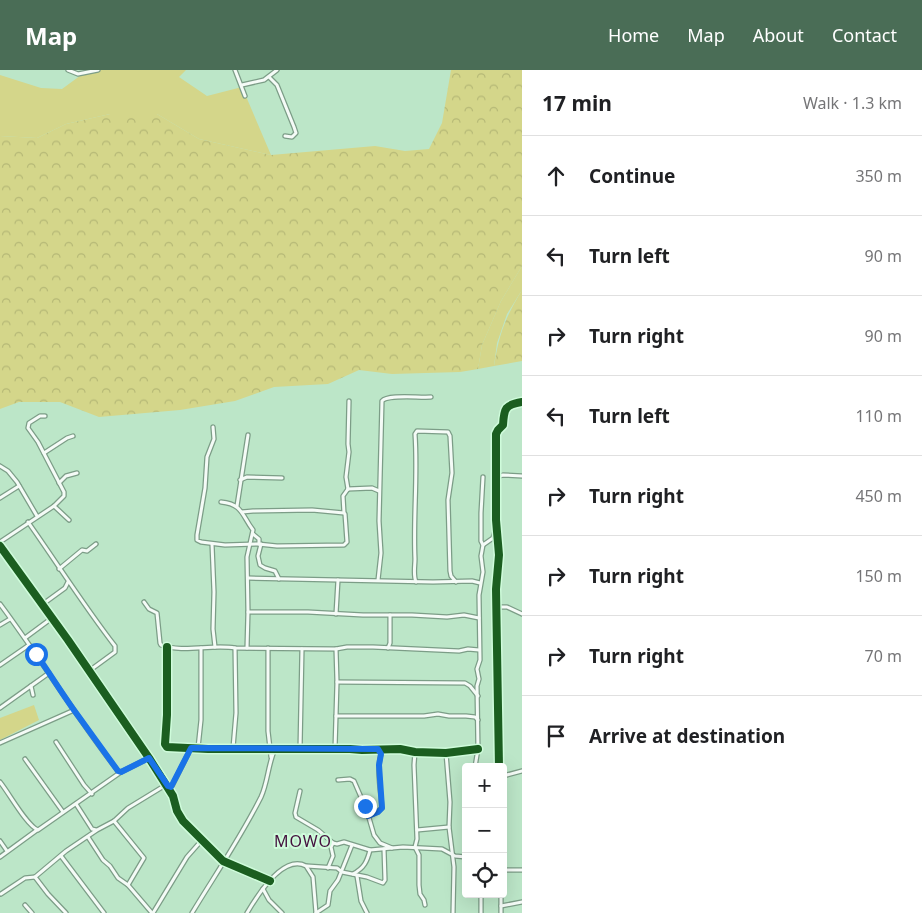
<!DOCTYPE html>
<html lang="en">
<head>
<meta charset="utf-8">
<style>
	:root { --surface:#fff; --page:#f2f2f2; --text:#202124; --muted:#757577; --line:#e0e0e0; --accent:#4a6d56 }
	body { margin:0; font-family:"Noto Sans",sans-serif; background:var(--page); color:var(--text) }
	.controls { position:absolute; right:15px; bottom:15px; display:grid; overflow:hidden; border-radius:5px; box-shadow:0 5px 20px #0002 }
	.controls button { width:45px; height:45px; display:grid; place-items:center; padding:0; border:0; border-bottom:1px solid var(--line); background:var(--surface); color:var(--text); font:25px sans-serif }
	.stop { position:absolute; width:15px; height:15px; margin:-11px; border:4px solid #1a73e8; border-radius:50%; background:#fff }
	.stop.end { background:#1a73e8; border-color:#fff; box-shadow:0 1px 5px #0008 }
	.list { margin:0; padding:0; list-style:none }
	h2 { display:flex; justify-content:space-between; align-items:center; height:65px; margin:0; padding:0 20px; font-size:21px }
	h2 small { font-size:16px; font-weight:400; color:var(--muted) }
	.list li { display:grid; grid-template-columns:32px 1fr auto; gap:15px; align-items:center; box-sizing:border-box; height:80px; padding:0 20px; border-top:1px solid var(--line) }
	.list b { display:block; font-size:19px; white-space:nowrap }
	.list em { font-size:16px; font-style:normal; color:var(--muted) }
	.icon { flex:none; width:28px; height:28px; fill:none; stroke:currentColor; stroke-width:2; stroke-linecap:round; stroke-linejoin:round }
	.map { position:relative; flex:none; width:522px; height:843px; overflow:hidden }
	header { display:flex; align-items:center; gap:30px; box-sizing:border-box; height:70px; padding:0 25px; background:var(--accent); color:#fff }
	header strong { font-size:24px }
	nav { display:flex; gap:28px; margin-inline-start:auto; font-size:18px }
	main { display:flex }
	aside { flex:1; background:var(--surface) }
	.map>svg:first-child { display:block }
	.green { fill:#d4d68a }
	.forest { fill:url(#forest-crowns) }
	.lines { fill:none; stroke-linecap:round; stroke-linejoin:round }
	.minor-casing { stroke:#7c9d87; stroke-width:5.5 }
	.minor { stroke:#f5fbf7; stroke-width:3 }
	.cycleway-casing { stroke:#cffcdb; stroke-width:11 }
	.cycleway { stroke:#1b5e20; stroke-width:8 }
	.route { stroke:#1a73e8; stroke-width:6 }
	.labels { text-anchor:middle; stroke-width:4; stroke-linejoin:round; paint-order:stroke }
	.quarter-label { font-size:16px; letter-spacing:1px; fill:#44103e; stroke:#cffcdb }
</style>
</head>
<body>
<header>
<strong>Map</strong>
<nav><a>Home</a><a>Map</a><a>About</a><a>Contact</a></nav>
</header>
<main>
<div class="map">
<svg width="522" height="843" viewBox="0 0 522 843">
	<defs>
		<pattern id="forest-crowns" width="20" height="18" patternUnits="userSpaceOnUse" patternTransform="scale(1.25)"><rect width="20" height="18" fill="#d4d68a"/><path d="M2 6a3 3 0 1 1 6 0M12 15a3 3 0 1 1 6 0" fill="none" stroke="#b5b876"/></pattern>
	</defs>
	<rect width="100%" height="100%" fill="#bce6c8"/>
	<!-- green -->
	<g class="green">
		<path d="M88 0H186L179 7 207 26 242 17 271 85 199 69 157 44H110L66 54 37 68 0 66V5L41 18 62 19Z"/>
		<path d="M522 196V220L507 244 497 273 494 296 478 299 482 275 501 231Z"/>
		<path d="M34 635 39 650 0 670V648Z"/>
	</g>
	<!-- forest -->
	<g class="forest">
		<path d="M451 0H522V196L501 231 482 275 478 299 460 302 392 304 359 300 328 314 274 317 235 331 180 340 99 347 60 332H19L0 339V66L37 68 66 54 110 44H157L199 69 271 85 375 76 405 81 429 79 442 53Z"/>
		<path d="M522 220V291L494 296C499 264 505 248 522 220Z"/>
	</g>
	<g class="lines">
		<defs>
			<g id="minor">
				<path d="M68 0 78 4 98 0"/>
				<path d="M235 0 245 26"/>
				<path d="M269 7 277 15 294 57 296 63 292 67 285 66"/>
				<path d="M242 15 264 10 277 0"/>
				<path d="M213 357 214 369 207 387 205 418 197 465V470L201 472 225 475 258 474 277 476 344 475 347 472 345 444 344 443 343 426 348 419"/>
				<path d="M44 383 67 368 73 366"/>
				<path d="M0 396 8 401 17 412 37 446"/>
				<path d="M497 407 503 405 522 406"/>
				<path d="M240 410 247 407 282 408"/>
				<path d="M59 413 66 406 77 403"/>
				<path d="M348 419 346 407 349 382 348 374 349 331"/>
				<path d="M348 419 372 418 379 421"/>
				<path d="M0 428 19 416"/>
				<path d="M221 432C243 434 242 446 253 460L247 487 248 542 247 578"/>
				<path d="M54 436 69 450"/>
				<path d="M237 436 248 365"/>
				<path d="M242 442 253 441 312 440 344 443"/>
				<path d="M28 452C57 493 84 536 115 576V582L89 601"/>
				<path d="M253 464 259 469V474"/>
				<path d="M0 472 54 436 64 426V422L38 372 28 358 29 353 40 346H45"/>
				<path d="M212 474 214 522 213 559 215 577"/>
				<path d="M261 474 258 486 260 495 265 498 275 501 279 509"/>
				<path d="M483 475 493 468 496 457"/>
				<path d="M0 476 68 570 149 688 173 726 177 741 183 751 223 791 270 811"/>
				<path d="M59 499 82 480 87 481 96 474"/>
				<path d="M248 508 433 512 472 511 480 513"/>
				<path d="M378 510 381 483 379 451 382 331C388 324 419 328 431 327"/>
				<path d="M416 512C413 505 415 496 415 489 413 447 418 406 415 364L417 361 448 362 450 366 452 403 448 430 450 501 451 506 456 512"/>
				<path d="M144 532 149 539 157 543 160 573 161 575C183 583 212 574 235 578L336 579 347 577H373L459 581 468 579 479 580"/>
				<path d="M0 534C41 589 76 647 118 701L121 702"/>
				<path d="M43 534 65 518 68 512"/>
				<path d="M497 537H507L522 544"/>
				<path d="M248 542H308L363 545H412L447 547 464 545 479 548"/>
				<path d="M336 544 338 510"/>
				<path d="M0 555 10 549"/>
				<path d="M25 568 52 548"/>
				<path d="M167 577V645L165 674 167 677 208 679H350L362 680 400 679 415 682 446 683 478 679"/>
				<path d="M268 578V661L271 687"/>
				<path d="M388 578 390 573V545"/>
				<path d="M0 595 29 575"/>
				<path d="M337 612 465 613 470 616 478 626"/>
				<path d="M31 616 33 625"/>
				<path d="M0 638 49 603"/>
				<path d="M336 646H424L438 644 449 646H466L475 647 478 650"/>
				<path d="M56 672 84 715 92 724"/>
				<path d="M0 673 72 641"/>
				<path d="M198 678 201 650V578"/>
				<path d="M233 678 236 643 235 578"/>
				<path d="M300 679 302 579"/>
				<path d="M335 679 337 612 336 579"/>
				<path d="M415 682 414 695 417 769 415 777 419 785V815L420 824 424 830 425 835"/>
				<path d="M446 683 450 732 449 757 454 797 453 843"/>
				<path d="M25 689 63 742"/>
				<path d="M475 697 478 679 477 616 479 609 477 599 480 590 479 525 483 502 481 486 483 475 481 471V443L483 407"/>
				<path d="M499 697 496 519 499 485 496 450V364L498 360 503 355C504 338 505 335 522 332"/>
				<path d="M503 706 522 701"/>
				<path d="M338 710 350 709 354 711 367 741 374 765 380 773 392 778"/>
				<path d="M0 712C9 723 27 756 38 760L121 702 149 688"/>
				<path d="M300 721 295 743 296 747 318 760 333 773 337 774 344 772 370 780 403 777 442 779 455 786 466 787"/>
				<path d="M76 734 92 759 96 760"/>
				<path d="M368 746 378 742 382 738C381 722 375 693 383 680"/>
				<path d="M114 751 144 788 128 815"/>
				<path d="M417 760 449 757"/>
				<path d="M88 767 103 790 110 796 118 808 128 815 152 843"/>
				<path d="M0 771 7 781"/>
				<path d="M61 786 104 843"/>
				<path d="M0 787 37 760"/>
				<path d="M307 796 337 798 342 802 367 807 383 813 385 810 384 779"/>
				<path d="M328 798 333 786 331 777 333 773"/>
				<path d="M503 800H522"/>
				<path d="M353 804C364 798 367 792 370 780"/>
				<path d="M357 806 361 831 367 843"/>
				<path d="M263 819 269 830 282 843"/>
				<path d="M1 824 25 808 35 807"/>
				<path d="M25 835 32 843"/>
				<path d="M501 836 522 832"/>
				<path d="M66 843 48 824 35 807 66 781 97 760 114 751 128 738 164 716H172L191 678"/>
				<path d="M153 843 187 787 202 770"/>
				<path d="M192 843C215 805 241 767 261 727 268 712 268 694 275 679"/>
				<path d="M247 843C257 826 283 784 306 796L313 807 316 843"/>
				<path d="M316 843 328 835 330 821 338 810 352 775"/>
				<path d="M481 843V824"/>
				<path d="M501 843V824"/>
			</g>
		</defs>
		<!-- minor casing -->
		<use href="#minor" class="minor-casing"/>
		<!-- minor -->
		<use href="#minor" class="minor"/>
		<defs>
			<g id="cycleway">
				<path d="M0 476 68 570 149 688 173 726 177 741 183 751 223 791 270 811"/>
				<path d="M167 577V645L165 674 167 677 208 679H350L362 680 400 679 415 682 446 683 478 679"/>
				<path d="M499 697 496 519 499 485 496 450V364L498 360 503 355C504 338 505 335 522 332"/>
			</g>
		</defs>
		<!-- cycleway casing -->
		<use href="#cycleway" class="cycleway-casing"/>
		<!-- cycleway -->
		<use href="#cycleway" class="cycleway"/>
	</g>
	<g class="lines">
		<!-- route -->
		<path class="route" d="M36 584C51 605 64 627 79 647L118 701 121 702 149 688 168 716 171 717 191 678 378 679 381 684 379 695 382 738 378 742 368 746 365 736"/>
	</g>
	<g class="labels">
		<!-- quarter labels -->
		<g class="quarter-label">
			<text x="303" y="777">MOWO</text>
		</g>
	</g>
</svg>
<div class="controls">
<button>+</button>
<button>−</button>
<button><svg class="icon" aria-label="locate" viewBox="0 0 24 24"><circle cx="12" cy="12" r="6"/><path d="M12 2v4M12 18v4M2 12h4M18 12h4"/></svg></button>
</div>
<div class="stop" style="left:36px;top:584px"></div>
<div class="stop end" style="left:365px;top:736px"></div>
</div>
<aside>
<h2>17 min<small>Walk · 1.3 km</small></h2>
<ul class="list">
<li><svg class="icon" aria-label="ahead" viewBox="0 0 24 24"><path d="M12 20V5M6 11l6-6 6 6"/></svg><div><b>Continue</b></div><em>350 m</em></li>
<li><svg class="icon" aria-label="left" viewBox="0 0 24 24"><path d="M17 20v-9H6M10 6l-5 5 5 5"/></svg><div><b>Turn left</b></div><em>90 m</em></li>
<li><svg class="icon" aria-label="right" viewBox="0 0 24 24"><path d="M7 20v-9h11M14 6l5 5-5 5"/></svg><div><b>Turn right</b></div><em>90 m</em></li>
<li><svg class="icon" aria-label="left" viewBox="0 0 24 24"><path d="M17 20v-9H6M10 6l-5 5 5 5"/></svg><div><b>Turn left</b></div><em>110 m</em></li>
<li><svg class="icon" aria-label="right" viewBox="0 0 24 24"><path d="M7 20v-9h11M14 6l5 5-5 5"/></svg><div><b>Turn right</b></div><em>450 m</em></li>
<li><svg class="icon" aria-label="right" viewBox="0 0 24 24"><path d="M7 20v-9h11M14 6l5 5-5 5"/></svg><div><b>Turn right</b></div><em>150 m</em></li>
<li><svg class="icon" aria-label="right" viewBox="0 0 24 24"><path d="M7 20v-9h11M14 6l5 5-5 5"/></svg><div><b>Turn right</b></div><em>70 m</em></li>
<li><svg class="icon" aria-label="arrive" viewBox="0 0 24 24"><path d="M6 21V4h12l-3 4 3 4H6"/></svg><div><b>Arrive at destination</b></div></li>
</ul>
</aside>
</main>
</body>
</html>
